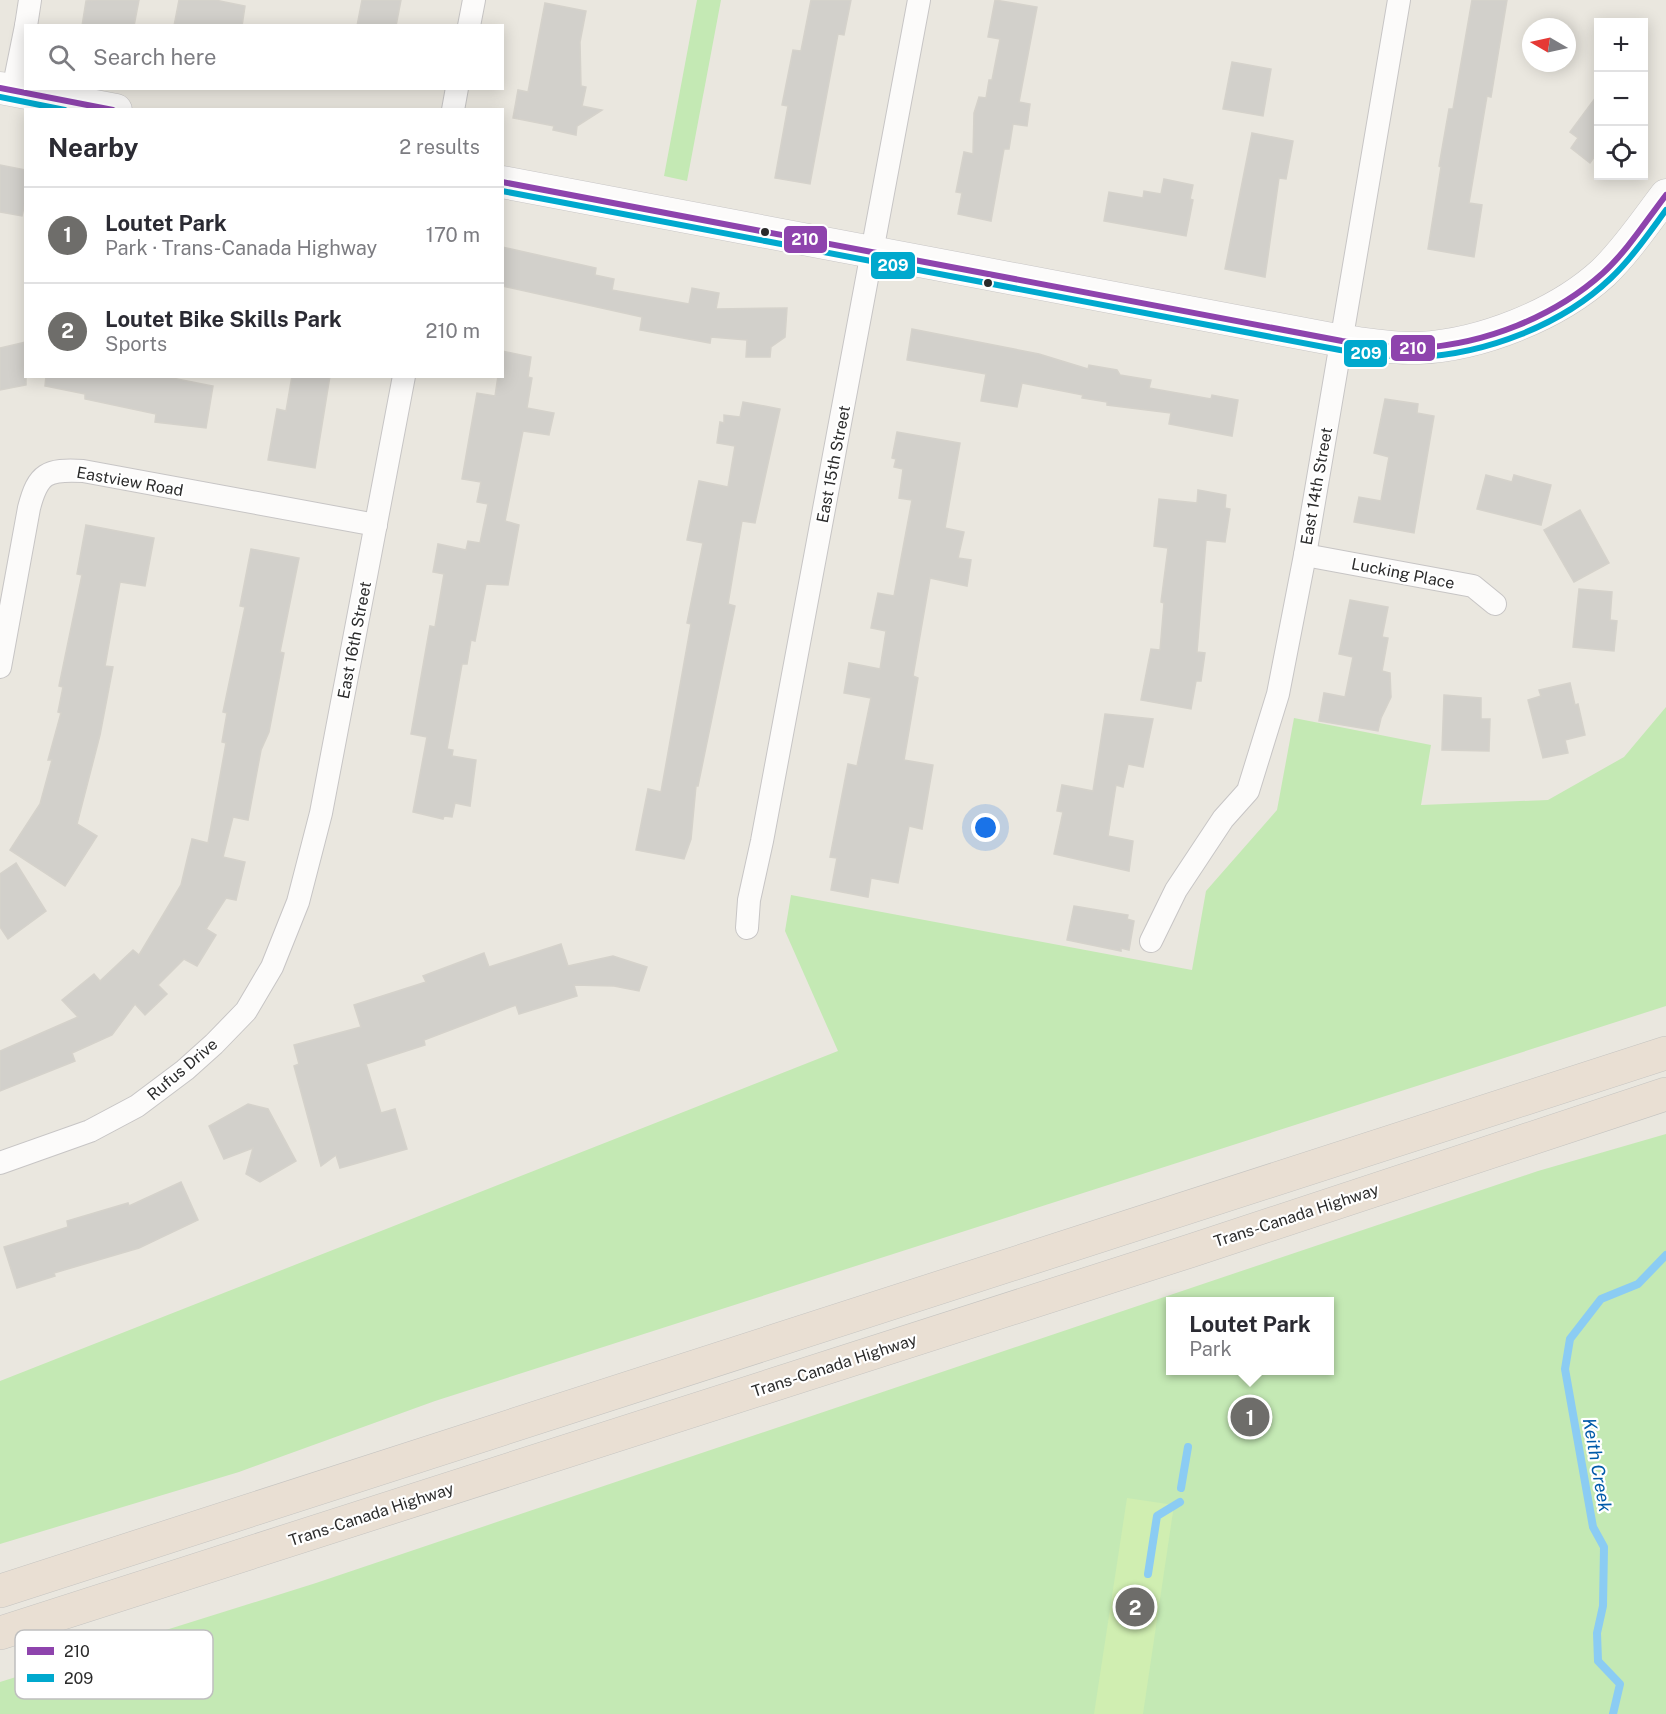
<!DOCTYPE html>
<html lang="en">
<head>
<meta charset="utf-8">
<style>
	:root { --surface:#fff; --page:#f7f7f7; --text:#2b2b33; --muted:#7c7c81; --line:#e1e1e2; --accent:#6e6d6a }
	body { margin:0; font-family:"Public Sans",sans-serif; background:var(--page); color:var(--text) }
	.controls { position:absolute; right:18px; top:18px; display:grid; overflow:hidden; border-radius:0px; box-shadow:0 3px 15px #0003 }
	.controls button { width:54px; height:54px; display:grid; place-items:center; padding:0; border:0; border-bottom:2px solid var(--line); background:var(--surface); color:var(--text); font:30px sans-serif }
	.compass { position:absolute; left:1522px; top:18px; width:54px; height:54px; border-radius:50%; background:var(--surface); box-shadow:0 3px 15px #0003; rotate:279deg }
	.you { position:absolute; left:986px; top:828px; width:21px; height:21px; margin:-15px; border:4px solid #fff; border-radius:50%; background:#1a73e8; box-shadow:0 0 0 9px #1a73e833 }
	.badge { display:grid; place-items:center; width:39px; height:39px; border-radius:50%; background:var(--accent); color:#fff; font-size:20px; font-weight:700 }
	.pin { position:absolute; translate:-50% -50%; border:3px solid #fff; box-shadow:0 2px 6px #0006 }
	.popup { position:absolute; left:1166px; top:1297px; width:168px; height:78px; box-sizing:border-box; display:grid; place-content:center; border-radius:0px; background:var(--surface); filter:drop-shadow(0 2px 4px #0005); font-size:20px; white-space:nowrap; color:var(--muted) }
	.popup b { font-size:22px; color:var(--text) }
	.popup::after { content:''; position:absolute; left:50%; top:100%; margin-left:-12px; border:12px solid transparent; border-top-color:var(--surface) }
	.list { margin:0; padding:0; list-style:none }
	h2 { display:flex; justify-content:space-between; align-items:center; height:78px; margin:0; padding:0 24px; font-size:26px }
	h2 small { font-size:20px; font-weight:400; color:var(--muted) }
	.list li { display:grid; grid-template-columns:39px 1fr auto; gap:18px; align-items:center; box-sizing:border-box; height:96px; padding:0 24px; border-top:2px solid var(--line) }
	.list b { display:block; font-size:22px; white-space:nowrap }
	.list p { margin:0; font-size:20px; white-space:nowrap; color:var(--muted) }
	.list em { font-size:20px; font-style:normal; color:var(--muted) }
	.icon { flex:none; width:33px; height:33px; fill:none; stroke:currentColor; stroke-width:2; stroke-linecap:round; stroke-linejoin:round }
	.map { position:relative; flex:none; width:1666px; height:1714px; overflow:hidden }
	.search { position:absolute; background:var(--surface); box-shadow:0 3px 15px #0003; left:24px; top:24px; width:480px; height:66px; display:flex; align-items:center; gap:15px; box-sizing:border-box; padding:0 21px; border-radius:0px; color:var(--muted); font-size:22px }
	.panel { position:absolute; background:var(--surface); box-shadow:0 3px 15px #0003; left:24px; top:108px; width:480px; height:270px; border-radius:0px }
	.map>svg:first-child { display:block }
	.green { fill:#c4e9b4; fill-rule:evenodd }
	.pitch { fill:#d0eeb1 }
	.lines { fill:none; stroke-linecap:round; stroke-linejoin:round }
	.stream { stroke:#8bccf3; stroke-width:8 }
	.building { fill:#d2d0cb; stroke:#d5d2cb; stroke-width:1.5 }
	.minor-casing { stroke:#c7c5c5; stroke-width:24 }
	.secondary-casing { stroke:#c7c5c5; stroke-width:33 }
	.motorway-casing { stroke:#c5c4c1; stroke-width:34 }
	.minor { stroke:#fcfbfa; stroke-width:22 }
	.secondary { stroke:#fcfbfa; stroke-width:32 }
	.motorway { stroke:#e9dfd3; stroke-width:33 }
	.bus-1-casing { stroke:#fff; stroke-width:10 }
	.bus-2-casing { stroke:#fff; stroke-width:10 }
	.bus-1 { stroke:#8e44ad; stroke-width:6 }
	.bus-2 { stroke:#00a9ce; stroke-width:6 }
	.bus-dot { fill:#2b2b2b; stroke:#fff; stroke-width:2 }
	.labels { text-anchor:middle; stroke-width:4.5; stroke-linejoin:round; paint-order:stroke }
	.street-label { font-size:16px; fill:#2b2b2b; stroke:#fff }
	.water-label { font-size:18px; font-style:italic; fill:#005aa9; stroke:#fff }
	.key { fill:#fff; stroke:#bfbfbf; stroke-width:1.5 }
	.key-label { font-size:16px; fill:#2b2b2b }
	.line-badge { stroke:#fff; stroke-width:2 }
	.badge-label { font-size:16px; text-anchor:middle; font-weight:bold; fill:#fff }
</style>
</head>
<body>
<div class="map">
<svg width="1666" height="1714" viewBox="0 0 1666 1714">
	<rect width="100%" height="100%" fill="#eae7df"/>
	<!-- green -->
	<g class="green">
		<path d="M697 0H721L687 181 664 176Z"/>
		<path d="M1666 707V1006L435 1401 239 1472 0 1544V1381L838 1051 785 931 791 895 1192 970 1206 891 1277 810 1294 718 1431 745 1421 805 1548 800 1624 757Z"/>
		<path d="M1666 1134V1714H0V1682L316 1583 1538 1171ZM1170 1302H1330V1370H1170Z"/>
	</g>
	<!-- pitch -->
	<path class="pitch" d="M1127 1498 1174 1505 1143 1714H1094Z"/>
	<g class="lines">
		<!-- stream -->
		<g class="stream">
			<path d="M1181 1488 1188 1447"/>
			<path d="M1148 1574 1157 1516 1180 1502"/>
			<path d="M1613 1714 1620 1684 1598 1661 1597 1633 1603 1606 1604 1547 1593 1527 1565 1369 1570 1339 1601 1299 1638 1284 1666 1255"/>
		</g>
	</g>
	<!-- building -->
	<g class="building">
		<path d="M97 0H139L134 26H82L86 1Z"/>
		<path d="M179 0H215L245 6 242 26H174Z"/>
		<path d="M362 0H401L396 26H357Z"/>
		<path d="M811 0H851L844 35 838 34 810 184 775 178 788 106 782 105 793 50 801 51Z"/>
		<path d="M995 0 1037 7 1019 102 1030 104 1027 126 1013 124 1009 149H1004L991 221 958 214 962 193 956 192 964 152 973 154 974 113 979 97 986 98 989 80H992L1000 39 988 37Z"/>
		<path d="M1472 0H1507L1491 97 1487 96 1469 203 1482 205 1474 257 1428 249 1441 167 1439 166 1449 109H1453Z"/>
		<path d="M545 3 586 11 580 42 581 86 586 87 582 106 602 110 577 126 576 135 553 130 554 126 513 118 518 90 528 92Z"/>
		<path d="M1232 62 1271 69 1263 116 1223 109Z"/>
		<path d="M1599 93V155L1597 153 1590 163 1571 148 1578 138 1570 132Z"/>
		<path d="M1252 133 1293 141 1286 179 1279 178 1265 277 1225 269Z"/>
		<path d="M0 165 26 170V198L22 216 0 212Z"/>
		<path d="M1164 179 1193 185 1190 199 1193 200 1186 236 1104 221 1109 192 1143 198 1144 191 1161 194Z"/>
		<path d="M502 247 596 268 595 275 614 279 612 290 689 304 692 288 719 293 716 309 787 308 785 337 771 347 770 357H746L747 340 711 337 710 343 640 330 642 317 502 286Z"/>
		<path d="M912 329 1039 354 1088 369 1089 365 1117 370 1120 375 1151 380 1149 388 1211 399 1212 395 1238 400 1232 436 1169 424 1171 413 1107 405V402L1082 398 1083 395 1022 383 1017 407 981 401 986 374 907 360Z"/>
		<path d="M26 342V385L0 390V348Z"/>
		<path d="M502 351 531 357 528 377 532 378 527 408 554 413 549 435 523 431 505 521 519 525 508 585 486 584 475 641 471 640 467 664H462L447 749 453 750 452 756 476 760 470 806 455 803 452 817 444 816 443 819 413 812 427 737 411 734 430 626 435 627 444 574 433 572 438 544 466 550 468 541 480 543 488 504 477 502 481 482 462 479 477 393 495 396 498 376H502Z"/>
		<path d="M46 376H162L213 386 206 428 155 422 156 414 85 399V394L45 386Z"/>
		<path d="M292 376H330L315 468 268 460 277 409 286 411Z"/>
		<path d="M1385 399 1418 404 1417 413 1434 416 1414 533 1354 522 1359 497 1381 501 1389 457 1374 453Z"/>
		<path d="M743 402 780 409 755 523 742 521 728 604 735 606 698 786H696L691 839 684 859 636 850 648 789 661 792 691 624 687 623 703 543 687 540 699 481 728 487 735 446 717 443 720 422 724 423V415L740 417Z"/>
		<path d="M897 432 960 443 945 528 964 532 958 558 971 560 967 586 930 578 913 676 918 678 904 760 933 765 922 829 909 826 898 883 871 878 868 897 831 890 837 858 830 857 848 764 857 766 871 698 844 693 849 663 880 669 886 631 871 628 878 593 894 596 912 500 899 498 903 469 894 467 896 459 892 458Z"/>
		<path d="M1486 475 1512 482 1514 475 1551 485 1541 525 1477 509Z"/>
		<path d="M1198 490 1226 495 1225 508 1230 509 1225 542 1206 540 1197 652 1205 653 1201 681H1196L1191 709 1141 700 1151 649 1160 650 1164 603 1161 602 1168 548 1154 546 1159 499 1197 503Z"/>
		<path d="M1580 510 1609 563 1574 582 1544 530Z"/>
		<path d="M86 525 154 538 145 586 120 582 105 666 113 667 100 735 77 824 97 836 65 886 10 850 40 804 52 760H48L61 713 58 712 63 687 59 686 82 575 77 574Z"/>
		<path d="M251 549 299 558 280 652 284 653 269 732 261 750 248 820 233 817 223 857 245 862 236 900 226 898 206 929 216 935 197 966 184 959 158 985 167 994 145 1015 135 1004 112 1035 72 1053 75 1061 0 1091V1051L78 1017 62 1000 94 974 100 981 133 950 139 955 181 885 192 839 208 843 226 743 222 742 227 713 223 712 245 607 240 606Z"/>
		<path d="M1579 589 1612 592 1610 620 1617 621 1614 651 1573 647Z"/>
		<path d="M1350 600 1388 607 1382 637 1388 638 1382 671 1390 673 1391 697 1381 718 1378 731 1319 721 1324 693 1345 697 1353 657 1339 654Z"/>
		<path d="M1570 683 1575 705 1578 704 1585 735 1565 740 1568 753 1543 758 1528 700 1541 696 1539 690Z"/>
		<path d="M1444 695 1481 698V719H1490L1489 751 1442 750Z"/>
		<path d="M1105 714 1153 719 1143 767 1128 764 1123 787 1116 785 1108 836 1133 841 1129 871 1054 854 1063 812 1057 811 1062 785 1093 791Z"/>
		<path d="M16 863 46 911 8 939 0 927V874Z"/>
		<path d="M1074 906 1128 915 1127 919 1134 921 1129 950 1121 948V951L1067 940Z"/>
		<path d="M561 944 568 966 613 956 647 967 639 991 614 986 574 985 577 996 519 1014 516 1005 424 1040 425 1045 366 1064 381 1113 395 1109 407 1149 340 1168 336 1155 321 1166 294 1066 299 1064 294 1045 361 1027 354 1005 426 982 423 976 484 953 489 967Z"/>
		<path d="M248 1104 268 1109 296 1161 260 1182 246 1174 253 1148 224 1159 209 1126Z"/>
		<path d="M181 1182 198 1220 139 1248 54 1273 55 1276 17 1288 4 1247 68 1227 67 1221 128 1203 129 1206Z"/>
	</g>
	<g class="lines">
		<defs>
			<g id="minor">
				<path d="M26 26 30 0"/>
				<path d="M469 26 474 0"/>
				<path d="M13 90 26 26"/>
				<path d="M453 110 457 88"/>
				<path d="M1305 555 1473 586 1495 604"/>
				<path d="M0 667 29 508C38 473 47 469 83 471L376 525"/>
				<path d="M747 928 749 900 762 841 919 0"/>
				<path d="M1151 941 1176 890 1223 819 1248 791 1278 694 1305 555 1399 0"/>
				<path d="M0 1163 90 1131 137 1106 185 1070 214 1044 246 1011 272 967 298 902 321 813 404 376"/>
			</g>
			<g id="secondary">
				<path d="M0 88 116 110"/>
				<path d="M502 182 1342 341C1367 344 1394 349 1419 348 1481 345 1557 315 1603 273 1627 250 1646 221 1666 195"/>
			</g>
			<g id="motorway">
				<path d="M0 1591 1666 1053"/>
				<path d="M0 1633 1190 1251 1666 1094"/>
			</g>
		</defs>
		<!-- minor casing -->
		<use href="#minor" class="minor-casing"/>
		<!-- secondary casing -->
		<use href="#secondary" class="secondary-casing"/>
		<!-- motorway casing -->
		<use href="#motorway" class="motorway-casing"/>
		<!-- minor -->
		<use href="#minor" class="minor"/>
		<!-- secondary -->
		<use href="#secondary" class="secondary"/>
		<!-- motorway -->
		<use href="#motorway" class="motorway"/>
		<defs>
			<g id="bus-1">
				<path d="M0 88 113 110"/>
				<path d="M502 182 1342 341C1367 344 1394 349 1419 348 1485 344 1554 317 1603 273 1627 251 1646 221 1666 195"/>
			</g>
			<g id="bus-2">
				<path d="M0 97 65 110"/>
				<path d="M502 191 1340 350C1366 353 1392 358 1418 357 1486 354 1562 325 1611 278 1632 258 1649 233 1666 210"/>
			</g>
		</defs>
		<!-- bus-1 casing -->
		<use href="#bus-1" class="bus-1-casing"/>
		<!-- bus-2 casing -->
		<use href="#bus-2" class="bus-2-casing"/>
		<!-- bus-1 -->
		<use href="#bus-1" class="bus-1"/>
		<!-- bus-2 -->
		<use href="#bus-2" class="bus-2"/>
	</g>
	<!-- markers -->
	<g class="bus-dot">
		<circle cx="765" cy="232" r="5"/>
		<circle cx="988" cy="283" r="5"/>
	</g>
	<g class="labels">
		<!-- street labels -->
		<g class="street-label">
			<text transform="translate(833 464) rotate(-79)" y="6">East 15th Street</text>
			<text transform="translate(130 481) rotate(10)" y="6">Eastview Road</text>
			<text transform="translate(1316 486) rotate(-80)" y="6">East 14th Street</text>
			<text transform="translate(1403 573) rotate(11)" y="6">Lucking Place</text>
			<text transform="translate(354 640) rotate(-79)" y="6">East 16th Street</text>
			<text transform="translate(182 1069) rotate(-40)" y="6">Rufus Drive</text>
			<text transform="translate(1296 1215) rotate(-18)" y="6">Trans-Canada Highway</text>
			<text transform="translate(834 1365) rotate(-18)" y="6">Trans-Canada Highway</text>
			<text transform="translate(371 1514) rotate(-18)" y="6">Trans-Canada Highway</text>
		</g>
		<!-- water labels -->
		<g class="water-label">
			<text transform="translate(1597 1465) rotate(80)" y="6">Keith Creek</text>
		</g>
	</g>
	<!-- legend -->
	<rect x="15" y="1630" width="198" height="69" rx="9" class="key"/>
	<rect x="27" y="1647" width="27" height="8" fill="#8e44ad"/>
	<rect x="27" y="1674" width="27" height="8" fill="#00a9ce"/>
	<g class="key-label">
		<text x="64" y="1657">210</text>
		<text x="64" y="1684">209</text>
	</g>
	<g class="line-badge">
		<rect x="783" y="225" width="45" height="29" rx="6" fill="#8e44ad"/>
		<rect x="870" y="251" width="46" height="29" rx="6" fill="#00a9ce"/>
		<rect x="1390" y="334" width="46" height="28" rx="6" fill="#8e44ad"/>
		<rect x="1343" y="339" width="45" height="29" rx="6" fill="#00a9ce"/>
	</g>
	<g class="badge-label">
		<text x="805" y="245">210</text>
		<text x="893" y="271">209</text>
		<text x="1413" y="354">210</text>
		<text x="1366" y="359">209</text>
	</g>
</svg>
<div class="controls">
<button>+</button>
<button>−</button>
<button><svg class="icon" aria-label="locate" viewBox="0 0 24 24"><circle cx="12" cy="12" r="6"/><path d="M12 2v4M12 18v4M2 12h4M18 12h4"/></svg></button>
</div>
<svg class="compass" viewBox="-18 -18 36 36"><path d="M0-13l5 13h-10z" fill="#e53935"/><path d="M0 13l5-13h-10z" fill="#7c7c81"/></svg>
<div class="you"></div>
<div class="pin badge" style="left:1250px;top:1417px">1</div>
<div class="popup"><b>Loutet Park</b>Park</div>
<div class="pin badge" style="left:1135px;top:1607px">2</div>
<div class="search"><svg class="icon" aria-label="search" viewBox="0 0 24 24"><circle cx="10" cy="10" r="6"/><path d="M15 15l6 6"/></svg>Search here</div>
<section class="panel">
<h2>Nearby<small>2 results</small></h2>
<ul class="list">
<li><span class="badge">1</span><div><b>Loutet Park</b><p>Park · Trans-Canada Highway</p></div><em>170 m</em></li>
<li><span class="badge">2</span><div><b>Loutet Bike Skills Park</b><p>Sports</p></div><em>210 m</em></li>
</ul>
</section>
</div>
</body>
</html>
